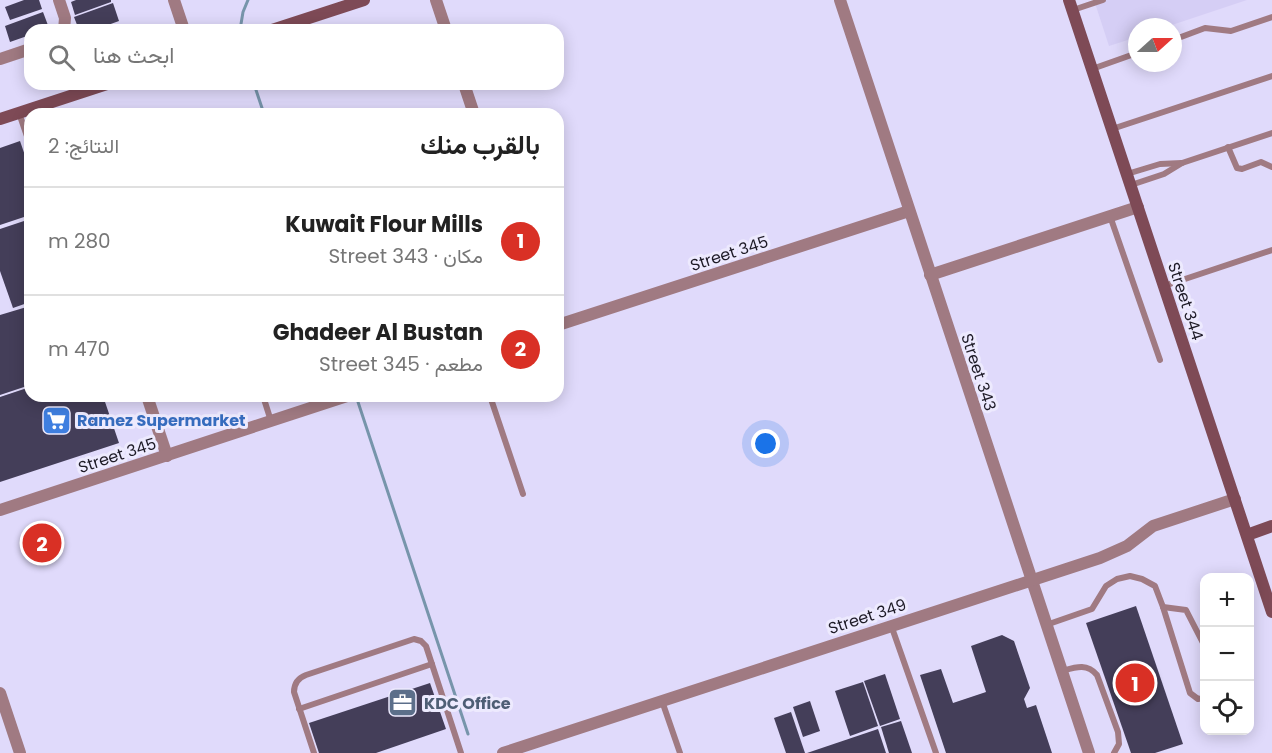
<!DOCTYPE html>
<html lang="ar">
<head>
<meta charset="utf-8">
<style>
	:root { --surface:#fff; --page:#f6f6f6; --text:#222; --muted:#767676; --line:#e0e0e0; --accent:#d93025 }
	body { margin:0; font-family:Poppins,Vazirmatn,sans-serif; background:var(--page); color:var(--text); direction:rtl }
	.controls { position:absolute; right:18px; bottom:18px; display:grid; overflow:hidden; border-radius:12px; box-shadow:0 3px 15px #0003 }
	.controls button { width:54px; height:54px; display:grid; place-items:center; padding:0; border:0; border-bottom:2px solid var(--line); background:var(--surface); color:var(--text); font:30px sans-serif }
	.compass { position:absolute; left:1128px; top:18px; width:54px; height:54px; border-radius:50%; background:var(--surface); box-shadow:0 3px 15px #0003; rotate:69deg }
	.you { position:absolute; left:766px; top:444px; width:21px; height:21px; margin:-15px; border:4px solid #fff; border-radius:50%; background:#1a73e8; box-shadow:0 0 0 9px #1a73e833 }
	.badge { display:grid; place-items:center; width:39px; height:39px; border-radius:50%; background:var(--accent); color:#fff; font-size:20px; font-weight:700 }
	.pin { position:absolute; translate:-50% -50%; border:3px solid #fff; box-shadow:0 2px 6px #0006 }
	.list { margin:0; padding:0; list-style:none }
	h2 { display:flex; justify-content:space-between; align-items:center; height:78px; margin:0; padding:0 24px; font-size:26px }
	h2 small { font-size:20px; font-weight:400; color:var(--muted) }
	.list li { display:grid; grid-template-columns:39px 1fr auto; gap:18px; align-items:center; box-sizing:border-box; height:108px; padding:0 24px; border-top:2px solid var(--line) }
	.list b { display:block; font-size:22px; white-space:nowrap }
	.list p { margin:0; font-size:20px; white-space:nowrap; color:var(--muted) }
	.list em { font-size:20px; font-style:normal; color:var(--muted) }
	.icon { flex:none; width:33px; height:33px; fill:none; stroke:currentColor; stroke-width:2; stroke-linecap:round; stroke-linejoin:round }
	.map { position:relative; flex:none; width:1272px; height:753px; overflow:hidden; direction:ltr }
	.search { position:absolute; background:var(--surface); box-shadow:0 3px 15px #0003; left:24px; top:24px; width:540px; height:66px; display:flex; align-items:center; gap:15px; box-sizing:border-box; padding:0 21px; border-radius:18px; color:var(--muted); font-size:22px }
	.panel { position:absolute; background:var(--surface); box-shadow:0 3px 15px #0003; left:24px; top:108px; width:540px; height:294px; border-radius:18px; direction:rtl }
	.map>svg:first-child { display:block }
	.built { fill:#d5cef5 }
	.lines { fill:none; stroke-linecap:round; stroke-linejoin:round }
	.stream { stroke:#7795ab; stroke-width:3 }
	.building { fill:#443e59 }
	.service { stroke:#a07a82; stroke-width:6 }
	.minor { stroke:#a07a82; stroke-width:12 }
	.secondary { stroke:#7e4a56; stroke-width:12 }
	.labels { text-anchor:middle; stroke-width:6; stroke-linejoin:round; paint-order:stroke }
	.street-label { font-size:16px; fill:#1e1b27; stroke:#edeafe }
	.shop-label { font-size:16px; font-weight:bold; fill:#366cbe; stroke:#edeafe; text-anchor:start }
	.service-label { font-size:16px; font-weight:bold; fill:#4e5e75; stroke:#edeafe; text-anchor:start }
</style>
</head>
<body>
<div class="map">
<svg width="1272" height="753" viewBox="0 0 1272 753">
	<rect width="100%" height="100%" fill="#e0dafb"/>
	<!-- built -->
	<path class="built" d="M1094 0H1247L1166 27H1137V37L1109 46Z"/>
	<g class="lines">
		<!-- stream -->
		<g class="stream">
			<path d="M240 30 243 12 248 0"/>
			<path d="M254 84 264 114"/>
			<path d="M358 402 468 734"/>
		</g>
	</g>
	<!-- building -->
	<g class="building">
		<path d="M24 0H39L42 9 10 20 5 7Z"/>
		<path d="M76 0H111V2L75 15 71 2Z"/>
		<path d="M113 3 119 21 94 30H79L74 17Z"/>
		<path d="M43 12 49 28 30 30V35L10 42 5 26Z"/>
		<path d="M20 141 30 170V215L0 225V148Z"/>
		<path d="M30 219V302L13 308 0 271V229Z"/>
		<path d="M30 306V385L0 395V315Z"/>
		<path d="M30 387V396H103L119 443 0 482V397Z"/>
		<path d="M1136 606 1183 744 1155 753H1131L1086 623Z"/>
		<path d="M1002 635 1014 641 1030 688 1024 699 1027 708 1036 705 1052 753H946L920 675 941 669 953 703 986 692 971 646Z"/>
		<path d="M885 674 900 719 880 726 864 681Z"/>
		<path d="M863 682 878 726 850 736 835 691Z"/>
		<path d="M430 683 446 729 376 753H319L309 723Z"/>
		<path d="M810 701 820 731 803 737 793 707Z"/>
		<path d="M791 712 805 753H786L774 718Z"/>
		<path d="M901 721 912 753H889L881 727Z"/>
		<path d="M878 729 886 753H807Z"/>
	</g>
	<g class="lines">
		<!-- service -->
		<g class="service">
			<path d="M1073 10 1103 0"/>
			<path d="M1173 40 1205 28 1231 31 1272 17"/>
			<path d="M1092 69 1137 53"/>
			<path d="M19 113 30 145"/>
			<path d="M1112 129 1272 76"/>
			<path d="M1228 147 1237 168 1242 169 1261 162 1272 167"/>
			<path d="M1127 174 1160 164 1182 163"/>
			<path d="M1131 185 1164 174 1182 163 1272 133"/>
			<path d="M1110 216 1160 360"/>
			<path d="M1164 286 1272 250"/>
			<path d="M263 396 271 421"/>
			<path d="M490 396 523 494"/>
			<path d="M1163 607 1186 610 1204 645"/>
			<path d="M891 625 936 753"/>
			<path d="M1046 625 1092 609 1106 586 1117 579 1130 576 1142 579 1155 586 1163 607 1190 693 1198 699 1204 698"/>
			<path d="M1062 671C1076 667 1087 663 1097 675L1118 732 1119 744 1114 753"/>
			<path d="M662 701 680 753"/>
			<path d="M299 709 432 664"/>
			<path d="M314 753 294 692C294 683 298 678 306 675L414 639 421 641 426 646 461 753"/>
		</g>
		<!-- minor -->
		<g class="minor">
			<path d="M59 0 65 18 64 30"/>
			<path d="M174 0 184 30"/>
			<path d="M436 0 446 30"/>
			<path d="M840 0 1089 753"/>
			<path d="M0 59 30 49"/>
			<path d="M464 84 474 114"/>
			<path d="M930 275 1138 207"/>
			<path d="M558 325 909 211"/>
			<path d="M147 396 167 456"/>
			<path d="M0 510 347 396"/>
			<path d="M0 693 20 753"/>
			<path d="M503 753 1100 558 1127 546 1153 526 1235 499"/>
		</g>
		<!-- secondary -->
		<g class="secondary">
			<path d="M1069 0 1272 612"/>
			<path d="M272 30 364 0"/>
			<path d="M0 119 107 84"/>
			<path d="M1247 535 1272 526"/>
		</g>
	</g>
	<!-- icons -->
	<defs>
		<symbol id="supermarket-square" viewBox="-11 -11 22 22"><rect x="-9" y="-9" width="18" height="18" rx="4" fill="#3f7fe0" stroke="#edeafe"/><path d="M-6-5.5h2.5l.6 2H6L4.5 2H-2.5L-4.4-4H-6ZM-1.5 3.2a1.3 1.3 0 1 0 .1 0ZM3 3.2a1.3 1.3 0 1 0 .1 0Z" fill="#fff"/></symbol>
		<symbol id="office-square" viewBox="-11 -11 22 22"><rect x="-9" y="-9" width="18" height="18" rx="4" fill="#5c6f8a" stroke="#edeafe"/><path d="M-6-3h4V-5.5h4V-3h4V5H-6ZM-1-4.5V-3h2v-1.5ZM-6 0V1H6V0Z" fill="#fff"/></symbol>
	</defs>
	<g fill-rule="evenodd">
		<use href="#supermarket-square" x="40" y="404" width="33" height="33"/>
		<use href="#office-square" x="386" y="686" width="33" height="33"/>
	</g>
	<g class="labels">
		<!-- street labels -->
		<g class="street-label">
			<text transform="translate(729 253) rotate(-18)" y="6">Street 345</text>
			<text transform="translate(1186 301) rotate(72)" y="6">Street 344</text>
			<text transform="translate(979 372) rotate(72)" y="6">Street 343</text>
			<text transform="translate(117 455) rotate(-18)" y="6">Street 345</text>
			<text transform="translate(867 616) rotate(-18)" y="6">Street 349</text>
		</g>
		<!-- shop labels -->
		<g class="shop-label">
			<text x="77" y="426">Ramez Supermarket</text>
		</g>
		<!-- service labels -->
		<g class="service-label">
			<text x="424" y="709">KDC Office</text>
		</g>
	</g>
</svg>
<div class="controls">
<button>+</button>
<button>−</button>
<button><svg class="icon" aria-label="locate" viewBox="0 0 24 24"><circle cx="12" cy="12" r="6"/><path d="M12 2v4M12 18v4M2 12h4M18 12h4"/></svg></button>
</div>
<svg class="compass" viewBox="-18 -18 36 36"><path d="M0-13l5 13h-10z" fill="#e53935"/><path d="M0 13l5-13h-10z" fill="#767676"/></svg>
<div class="you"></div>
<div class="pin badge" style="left:1135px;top:683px">1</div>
<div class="pin badge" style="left:42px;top:543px">2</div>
<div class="search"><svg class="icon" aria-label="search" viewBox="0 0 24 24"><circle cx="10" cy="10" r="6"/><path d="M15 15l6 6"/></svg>ابحث هنا</div>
<section class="panel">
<h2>بالقرب منك<small>النتائج: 2</small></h2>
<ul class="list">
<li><span class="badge">1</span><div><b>Kuwait Flour Mills</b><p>مكان · Street 343</p></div><em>280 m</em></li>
<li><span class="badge">2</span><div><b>Ghadeer Al Bustan</b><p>مطعم · Street 345</p></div><em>470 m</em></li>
</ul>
</section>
</div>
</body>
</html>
